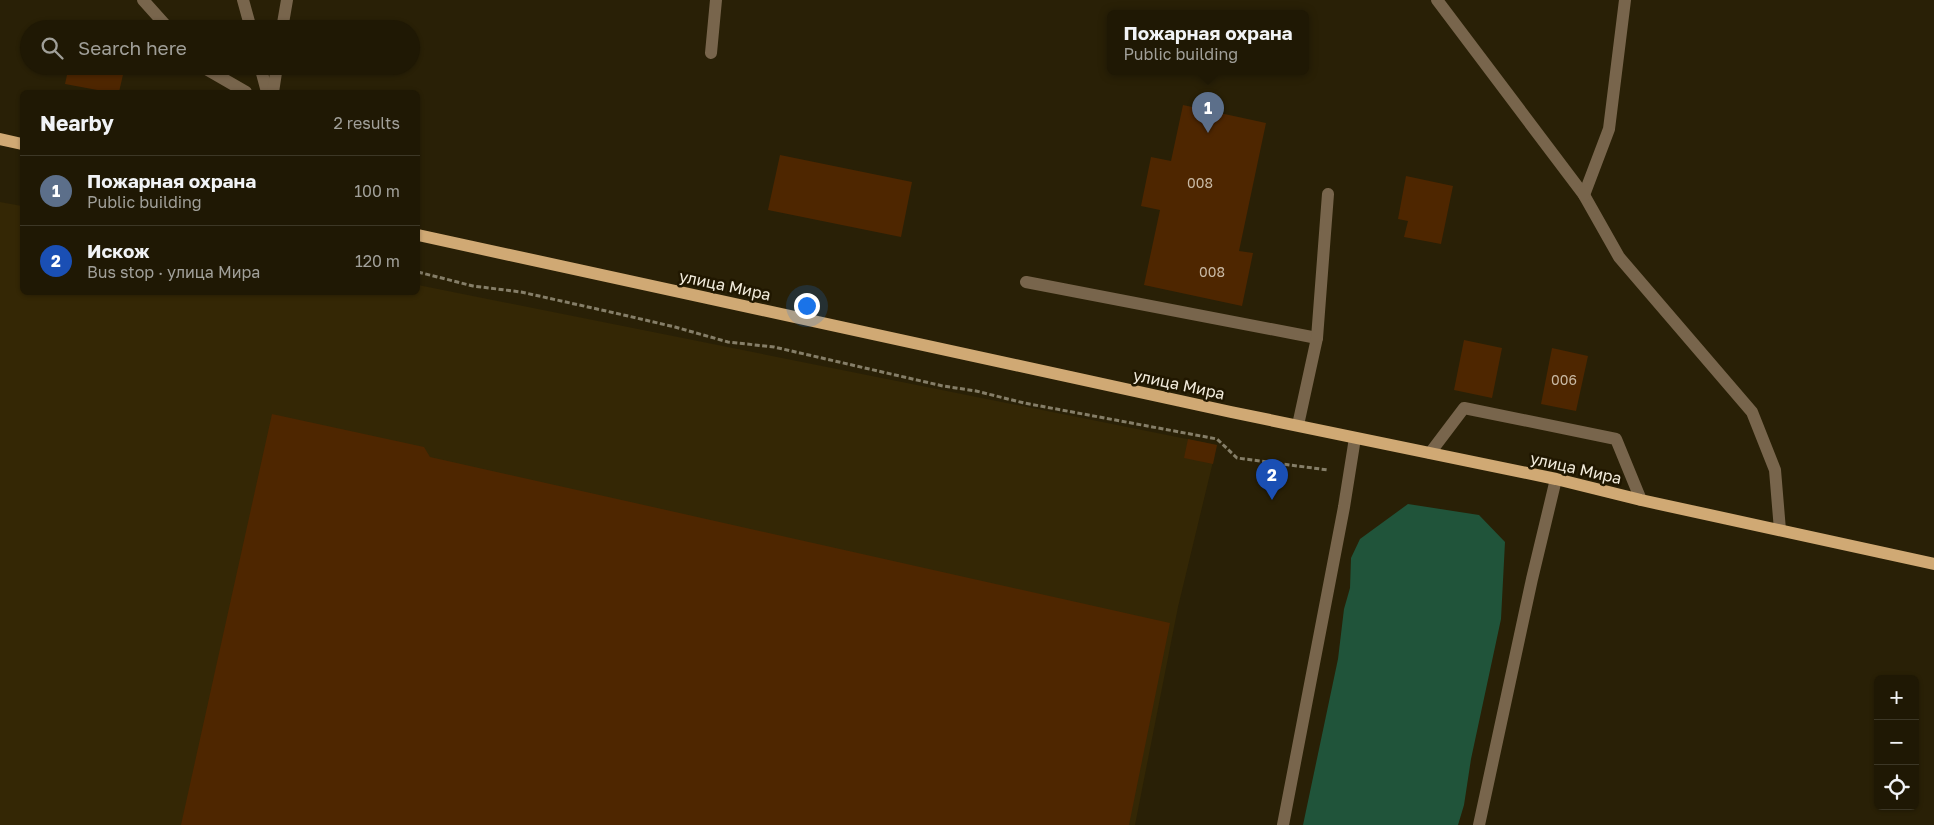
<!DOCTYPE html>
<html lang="en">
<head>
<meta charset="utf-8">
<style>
	:root { --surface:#1f1804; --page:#27210e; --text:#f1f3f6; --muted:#a1a09a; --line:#3c3726; --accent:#72c1f5 }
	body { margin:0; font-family:"Golos Text",sans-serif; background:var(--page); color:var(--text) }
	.controls { position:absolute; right:15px; bottom:15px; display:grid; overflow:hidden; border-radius:8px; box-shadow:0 1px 4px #0004 }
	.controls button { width:45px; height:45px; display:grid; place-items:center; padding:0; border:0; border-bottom:1px solid var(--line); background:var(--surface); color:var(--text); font:25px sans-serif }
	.you { position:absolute; left:806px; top:305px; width:18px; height:18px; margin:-12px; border:4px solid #fff; border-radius:50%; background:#1a73e8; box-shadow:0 0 0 8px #1a73e833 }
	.badge { display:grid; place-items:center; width:32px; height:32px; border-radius:50%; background:var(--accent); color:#fff; font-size:16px; font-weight:700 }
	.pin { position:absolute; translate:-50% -41px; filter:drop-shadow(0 1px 2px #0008) }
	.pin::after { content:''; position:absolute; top:26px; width:18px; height:15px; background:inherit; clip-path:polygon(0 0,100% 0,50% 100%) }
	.popup { position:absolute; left:1107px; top:10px; width:202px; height:65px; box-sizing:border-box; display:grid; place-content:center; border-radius:8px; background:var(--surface); filter:drop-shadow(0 1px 4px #0005); font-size:16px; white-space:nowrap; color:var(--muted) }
	.popup b { font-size:19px; color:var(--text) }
	.popup::after { content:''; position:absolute; left:50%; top:100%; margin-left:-10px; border:10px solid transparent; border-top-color:var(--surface) }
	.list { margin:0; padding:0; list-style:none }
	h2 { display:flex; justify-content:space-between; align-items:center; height:65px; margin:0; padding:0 20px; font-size:21px }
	h2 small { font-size:16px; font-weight:400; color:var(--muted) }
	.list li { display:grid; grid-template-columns:32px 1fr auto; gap:15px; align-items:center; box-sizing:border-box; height:70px; padding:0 20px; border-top:1px solid var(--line) }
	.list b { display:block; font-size:19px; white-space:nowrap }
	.list p { margin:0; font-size:16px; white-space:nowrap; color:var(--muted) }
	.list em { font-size:16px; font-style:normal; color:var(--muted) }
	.icon { flex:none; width:28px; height:28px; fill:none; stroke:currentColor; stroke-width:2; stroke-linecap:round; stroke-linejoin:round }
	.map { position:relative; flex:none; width:1934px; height:825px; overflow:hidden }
	.search { position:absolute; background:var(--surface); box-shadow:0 1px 4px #0004; left:20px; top:20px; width:400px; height:55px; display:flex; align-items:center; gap:12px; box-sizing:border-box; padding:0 18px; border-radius:28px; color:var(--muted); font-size:19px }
	.panel { position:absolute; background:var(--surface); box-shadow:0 1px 4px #0004; left:20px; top:90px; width:400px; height:205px; border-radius:8px }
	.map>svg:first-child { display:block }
	.built { fill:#342705 }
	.green { fill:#20543a }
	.building { fill:#4e2600 }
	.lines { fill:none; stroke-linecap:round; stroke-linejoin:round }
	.path { stroke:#857e68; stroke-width:3; stroke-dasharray:5 2.5; stroke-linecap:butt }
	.minor { stroke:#78654c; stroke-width:12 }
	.major { stroke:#d0a974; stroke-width:12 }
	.labels { text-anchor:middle; stroke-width:5; stroke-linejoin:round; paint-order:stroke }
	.number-label { font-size:14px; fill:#c9baa5 }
	.street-label { font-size:16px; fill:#f2ecdc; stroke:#201700 }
</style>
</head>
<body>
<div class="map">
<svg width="1934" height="825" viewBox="0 0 1934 825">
	<rect width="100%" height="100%" fill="#292006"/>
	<!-- built -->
	<path class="built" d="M0 202 22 206V292H418V285L1217 445 1178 607 1135 825H0Z"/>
	<!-- green -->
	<path class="green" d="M1408 504 1479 515 1505 542 1501 619 1471 759 1464 805 1458 825H1303L1338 659 1344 609 1350 588 1351 558 1360 539Z"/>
	<!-- building -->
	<g class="building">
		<path d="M69 66H125L119 92H108L65 84Z"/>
		<path d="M1183 105 1266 123 1239 251 1253 253 1242 306 1144 285 1160 210 1141 206 1151 157 1171 161Z"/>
		<path d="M780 155 912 182 901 237 768 210Z"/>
		<path d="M1406 176 1453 186 1441 244 1404 237 1408 221 1398 219Z"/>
		<path d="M1464 340 1502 348 1492 398 1454 390Z"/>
		<path d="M1552 348 1588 356 1576 411 1541 404Z"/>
		<path d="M272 414 424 447 430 457 1170 623 1129 825H181Z"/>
		<path d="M1188 439 1217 445 1213 464 1184 458Z"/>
	</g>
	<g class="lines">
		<!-- path -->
		<path class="path" d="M418 272 473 286 521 292 615 313 675 327 728 342 774 347 943 386 976 391 1024 403 1217 439 1237 458 1328 470"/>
		<!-- minor -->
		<g class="minor">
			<path d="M143 0 169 29"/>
			<path d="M243 0 251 29"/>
			<path d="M1437 0 1584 195 1619 257 1752 412 1775 470 1780 530"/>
			<path d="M282 29 287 0"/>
			<path d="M711 53 716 0"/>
			<path d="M201 66 246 92"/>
			<path d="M260 66 267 92"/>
			<path d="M273 92 277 66"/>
			<path d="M1584 195 1609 129 1625 0"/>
			<path d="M1026 282 1317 338"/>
			<path d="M1298 425 1317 338 1328 194"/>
			<path d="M1430 453 1464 408 1616 439 1641 500"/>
			<path d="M1283 825 1344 507 1355 438"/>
			<path d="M1479 825 1532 579 1556 479"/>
		</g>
		<!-- major -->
		<g class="major">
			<path d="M0 139 22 144"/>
			<path d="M418 235 1231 412 1556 479 1641 500 1934 564"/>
		</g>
	</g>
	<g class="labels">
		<!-- number labels -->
		<g class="number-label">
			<text x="1200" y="188">008</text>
			<text x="1212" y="277">008</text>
			<text x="1564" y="385">006</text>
		</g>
		<!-- street labels -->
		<g class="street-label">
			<text transform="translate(725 285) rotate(12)" y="6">улица Мира</text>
			<text transform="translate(1179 384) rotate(12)" y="6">улица Мира</text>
			<text transform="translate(1576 468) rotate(13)" y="6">улица Мира</text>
		</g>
	</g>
</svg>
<div class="controls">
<button>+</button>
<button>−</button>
<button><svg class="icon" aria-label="locate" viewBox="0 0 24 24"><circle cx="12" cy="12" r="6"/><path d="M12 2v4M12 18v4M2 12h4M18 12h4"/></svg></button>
</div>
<div class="you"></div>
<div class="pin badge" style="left:1208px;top:133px;background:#5c6f8a">1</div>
<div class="popup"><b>Пожарная охрана</b>Public building</div>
<div class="pin badge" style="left:1272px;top:500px;background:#1a4fb4">2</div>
<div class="search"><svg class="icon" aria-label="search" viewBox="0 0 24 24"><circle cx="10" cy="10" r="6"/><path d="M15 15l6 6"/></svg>Search here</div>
<section class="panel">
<h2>Nearby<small>2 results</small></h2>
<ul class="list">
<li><span class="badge" style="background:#5c6f8a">1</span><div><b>Пожарная охрана</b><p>Public building</p></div><em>100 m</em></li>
<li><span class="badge" style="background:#1a4fb4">2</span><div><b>Искож</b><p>Bus stop · улица Мира</p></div><em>120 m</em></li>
</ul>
</section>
</div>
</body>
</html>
